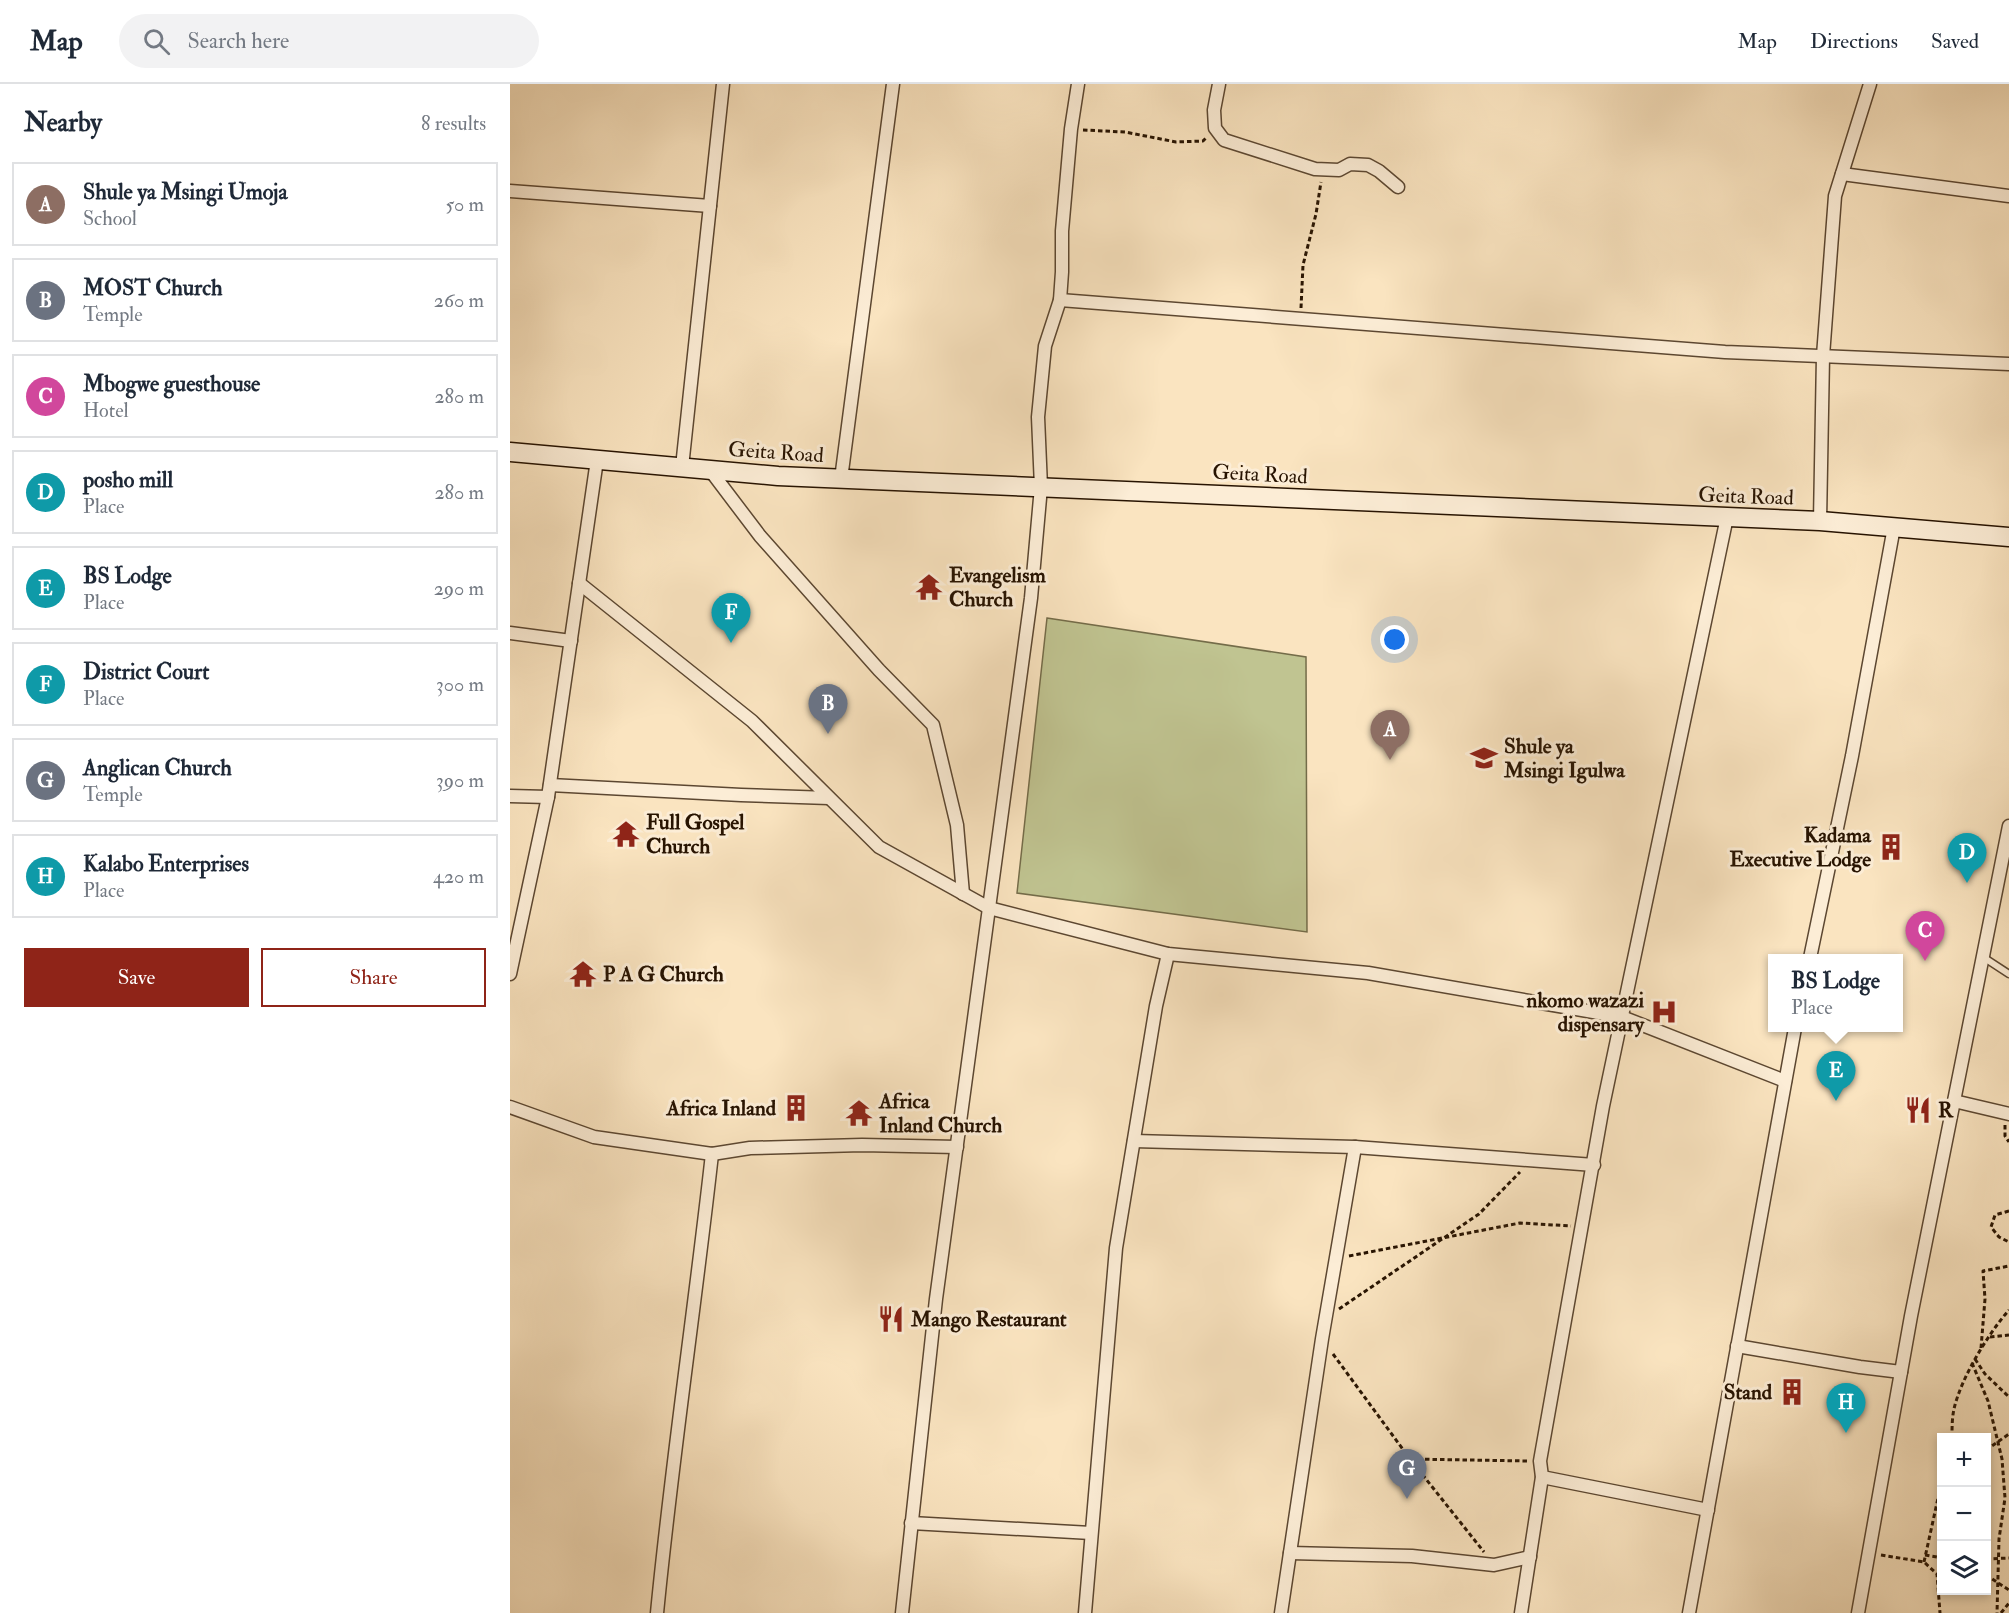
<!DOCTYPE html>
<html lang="en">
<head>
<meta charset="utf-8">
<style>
	:root { --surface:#fff; --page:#f2f2f3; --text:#1f2937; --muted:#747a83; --line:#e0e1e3; --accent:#8f2418 }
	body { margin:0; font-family:"IM FELL Double Pica",serif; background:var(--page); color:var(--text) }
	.controls { position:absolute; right:18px; bottom:18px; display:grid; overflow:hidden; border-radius:0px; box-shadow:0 3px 9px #0003 }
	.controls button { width:54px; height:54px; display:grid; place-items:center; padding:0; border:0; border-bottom:2px solid var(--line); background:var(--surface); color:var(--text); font:30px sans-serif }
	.you { position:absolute; left:885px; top:556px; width:21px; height:21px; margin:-15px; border:4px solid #fff; border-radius:50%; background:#1a73e8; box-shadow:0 0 0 9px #1a73e833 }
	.badge { display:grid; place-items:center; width:39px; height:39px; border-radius:50%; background:var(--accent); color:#fff; font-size:20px; font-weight:700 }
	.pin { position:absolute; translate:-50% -50px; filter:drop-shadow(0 2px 3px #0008) }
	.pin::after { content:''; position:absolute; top:32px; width:21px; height:18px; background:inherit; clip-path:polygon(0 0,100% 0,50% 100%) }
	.popup { position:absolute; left:1258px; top:870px; width:135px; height:78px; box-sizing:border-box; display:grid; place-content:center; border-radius:0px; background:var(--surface); filter:drop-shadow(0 2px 4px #0005); font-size:20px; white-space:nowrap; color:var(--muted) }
	.popup b { font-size:22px; color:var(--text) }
	.popup::after { content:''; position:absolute; left:50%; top:100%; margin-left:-12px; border:12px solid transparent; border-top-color:var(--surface) }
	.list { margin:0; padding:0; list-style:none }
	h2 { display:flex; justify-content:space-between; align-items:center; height:78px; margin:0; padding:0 24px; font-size:26px }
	h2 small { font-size:20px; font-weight:400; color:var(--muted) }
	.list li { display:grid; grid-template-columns:39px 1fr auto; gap:18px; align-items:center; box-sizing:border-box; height:84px; margin:0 12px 12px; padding:0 12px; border:2px solid var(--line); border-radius:0px }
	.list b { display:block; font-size:22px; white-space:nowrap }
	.list p { margin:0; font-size:20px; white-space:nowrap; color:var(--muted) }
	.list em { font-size:20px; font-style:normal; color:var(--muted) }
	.actions { display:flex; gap:12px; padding:18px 24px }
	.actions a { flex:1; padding:14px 0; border:2px solid var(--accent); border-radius:0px; text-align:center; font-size:21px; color:var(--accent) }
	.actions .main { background:var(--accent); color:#fff }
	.icon { flex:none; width:33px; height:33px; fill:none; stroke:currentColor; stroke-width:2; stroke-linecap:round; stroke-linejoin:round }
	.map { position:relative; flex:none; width:1499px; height:1529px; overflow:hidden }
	header { display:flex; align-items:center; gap:36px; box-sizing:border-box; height:84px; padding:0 30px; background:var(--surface); border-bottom:2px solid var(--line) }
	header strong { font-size:28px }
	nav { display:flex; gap:33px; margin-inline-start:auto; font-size:21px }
	.search { width:420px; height:54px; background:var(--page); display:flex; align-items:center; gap:15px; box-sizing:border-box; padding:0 21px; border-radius:33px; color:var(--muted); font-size:22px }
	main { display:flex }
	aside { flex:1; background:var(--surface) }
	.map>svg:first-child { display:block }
	.green { fill:#c0c491; stroke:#746c49; stroke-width:1.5 }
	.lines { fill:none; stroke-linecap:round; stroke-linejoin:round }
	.service-casing { stroke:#5c4731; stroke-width:9 }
	.minor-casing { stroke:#5c4731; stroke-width:15 }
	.secondary-casing { stroke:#271301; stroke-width:21 }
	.path { stroke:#271301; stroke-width:3; stroke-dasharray:4.5 3; stroke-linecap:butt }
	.service { stroke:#fcedd6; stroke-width:6 }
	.minor { stroke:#fcedd6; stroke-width:12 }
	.secondary { stroke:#fcedd6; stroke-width:18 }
	.labels { text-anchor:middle; stroke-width:6; stroke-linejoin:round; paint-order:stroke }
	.street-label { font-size:21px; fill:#271301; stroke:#fcedd6 }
	.poi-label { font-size:21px; font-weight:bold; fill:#271301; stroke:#fcedd6; text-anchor:start }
</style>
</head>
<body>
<header>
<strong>Map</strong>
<div class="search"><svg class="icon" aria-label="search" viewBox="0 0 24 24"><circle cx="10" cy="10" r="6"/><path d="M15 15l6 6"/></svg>Search here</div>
<nav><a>Map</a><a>Directions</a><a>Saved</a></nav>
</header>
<main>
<aside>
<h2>Nearby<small>8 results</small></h2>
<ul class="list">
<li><span class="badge" style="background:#8d6e63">A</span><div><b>Shule ya Msingi Umoja</b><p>School</p></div><em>50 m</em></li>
<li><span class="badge" style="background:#6b7280">B</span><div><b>MOST Church</b><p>Temple</p></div><em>260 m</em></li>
<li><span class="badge" style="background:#d1479c">C</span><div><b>Mbogwe guesthouse</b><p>Hotel</p></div><em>280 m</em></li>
<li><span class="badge" style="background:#0f9aa8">D</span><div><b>posho mill</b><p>Place</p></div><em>280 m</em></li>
<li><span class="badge" style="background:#0f9aa8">E</span><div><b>BS Lodge</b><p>Place</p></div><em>290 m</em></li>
<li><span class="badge" style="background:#0f9aa8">F</span><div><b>District Court</b><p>Place</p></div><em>300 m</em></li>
<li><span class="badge" style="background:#6b7280">G</span><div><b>Anglican Church</b><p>Temple</p></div><em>390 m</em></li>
<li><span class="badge" style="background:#0f9aa8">H</span><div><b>Kalabo Enterprises</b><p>Place</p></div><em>420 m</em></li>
</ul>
<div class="actions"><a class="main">Save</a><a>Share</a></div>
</aside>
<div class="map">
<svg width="1499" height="1529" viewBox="0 0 1499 1529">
	<rect width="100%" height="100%" fill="#fae4c0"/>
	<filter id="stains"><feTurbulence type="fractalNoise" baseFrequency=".00333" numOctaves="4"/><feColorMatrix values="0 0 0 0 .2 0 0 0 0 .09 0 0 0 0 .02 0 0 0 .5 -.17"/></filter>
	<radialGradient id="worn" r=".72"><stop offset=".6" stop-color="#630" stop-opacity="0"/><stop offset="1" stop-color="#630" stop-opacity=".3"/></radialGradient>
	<!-- green -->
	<path class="green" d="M537 534 796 573 797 848 507 809Z"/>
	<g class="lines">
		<defs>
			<path id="service" d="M1473 873 1499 890"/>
			<g id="minor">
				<path d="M709 0 704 26 705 44 714 56 805 85 829 86 840 80 858 81 869 87 888 103"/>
				<path d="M1332 90 1499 112"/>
				<path d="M0 107 200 122"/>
				<path d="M550 216 1215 268 1499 280"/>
				<path d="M172 383 213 0"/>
				<path d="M200 386 250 452 369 586 423 641 447 741 453 810"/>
				<path d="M331 395 383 0"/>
				<path d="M1310 437 1313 272 1325 112 1360 0"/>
				<path d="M69 499 242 637 369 763 479 824 658 870 858 889 1112 933 1275 997"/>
				<path d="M0 549 61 557"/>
				<path d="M40 701 231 711 319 714"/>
				<path d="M0 712 38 713"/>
				<path d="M1300 874 1342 672 1384 443"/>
				<path d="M0 890 38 713 87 376"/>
				<path d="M1444 1017 1499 1030"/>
				<path d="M0 1023 84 1053 202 1070 240 1064 352 1061 447 1063"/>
				<path d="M624 1057 845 1063 1084 1081"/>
				<path d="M1227 1262 1350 1283 1391 1288"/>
				<path d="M1032 1393 1198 1426"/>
				<path d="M401 1439 581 1449"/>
				<path d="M780 1469 902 1472 984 1481 1020 1473"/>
				<path d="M147 1529C162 1375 185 1223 202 1070"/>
				<path d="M392 1529 426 1215 521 514 531 403 528 333 535 262 550 216 552 188V147L561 45 568 0"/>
				<path d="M575 1529 606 1164 646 922 658 870"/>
				<path d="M771 1529 812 1255 845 1063"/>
				<path d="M1011 1529 1032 1393 1030 1377 1093 1022 1217 433"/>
				<path d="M1179 1529 1285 944"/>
				<path d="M1348 1529 1401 1232 1499 742"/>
			</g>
			<path id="secondary" d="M0 368 268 392 1310 437 1499 453"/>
		</defs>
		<!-- service casing -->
		<use href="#service" class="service-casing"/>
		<!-- minor casing -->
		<use href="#minor" class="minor-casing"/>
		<!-- secondary casing -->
		<use href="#secondary" class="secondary-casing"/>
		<!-- path -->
		<g class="path">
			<path d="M573 46 615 48 666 58 693 57 696 54"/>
			<path d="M791 224 793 181 806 130 811 98"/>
			<path d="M1495 1041V1052L1499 1058"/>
			<path d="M1499 1127 1485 1131 1481 1143 1489 1153 1499 1158"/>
			<path d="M839 1172 1010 1139 1061 1142"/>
			<path d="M829 1225 969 1130 1010 1088"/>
			<path d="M1480 1253 1499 1251"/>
			<path d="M1471 1264 1475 1215 1473 1187 1499 1182"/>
			<path d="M823 1270 900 1375 974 1468"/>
			<path d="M1465 1275 1475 1290 1499 1313"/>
			<path d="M1462 1279 1478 1317 1492 1375 1495 1414 1489 1455 1487 1529"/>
			<path d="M1442 1354C1442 1344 1442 1334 1444 1325 1451 1294 1478 1250 1499 1226"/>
			<path d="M1476 1366 1499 1350"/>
			<path d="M900 1375 1019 1377"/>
			<path d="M1371 1471 1414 1478 1427 1490 1430 1529"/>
			<path d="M1415 1471 1432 1474"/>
			<path d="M1476 1475 1499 1474"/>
			<path d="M1414 1478 1432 1396"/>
			<path d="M1476 1491 1499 1506"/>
			<path d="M1491 1529 1499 1519"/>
		</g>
		<!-- service -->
		<use href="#service" class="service"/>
		<!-- minor -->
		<use href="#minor" class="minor"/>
		<!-- secondary -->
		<use href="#secondary" class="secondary"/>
	</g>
	<!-- icons -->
	<defs>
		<symbol id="temple-bare" viewBox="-9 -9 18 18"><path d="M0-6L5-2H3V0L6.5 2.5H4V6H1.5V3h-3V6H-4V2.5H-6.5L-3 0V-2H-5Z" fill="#8f2418" stroke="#fcedd6" stroke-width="2.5" paint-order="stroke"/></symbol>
		<symbol id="school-bare" viewBox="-9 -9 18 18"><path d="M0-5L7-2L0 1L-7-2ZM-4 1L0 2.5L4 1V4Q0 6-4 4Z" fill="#8f2418" stroke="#fcedd6" stroke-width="2.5" paint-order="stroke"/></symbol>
		<symbol id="building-bare" viewBox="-9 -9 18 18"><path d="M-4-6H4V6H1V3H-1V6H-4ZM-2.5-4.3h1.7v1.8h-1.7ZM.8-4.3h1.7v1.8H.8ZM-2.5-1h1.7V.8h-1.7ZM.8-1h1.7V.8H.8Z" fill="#8f2418" stroke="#fcedd6" stroke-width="2.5" paint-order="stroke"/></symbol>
		<symbol id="hospital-bare" viewBox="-9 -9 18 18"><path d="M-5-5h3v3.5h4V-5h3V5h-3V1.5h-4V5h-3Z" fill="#8f2418" stroke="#fcedd6" stroke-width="2.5" paint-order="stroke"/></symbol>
		<symbol id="restaurant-bare" viewBox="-9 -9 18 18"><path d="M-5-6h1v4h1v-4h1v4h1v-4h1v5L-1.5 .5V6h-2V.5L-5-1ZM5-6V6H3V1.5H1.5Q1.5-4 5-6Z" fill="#8f2418" stroke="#fcedd6" stroke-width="2.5" paint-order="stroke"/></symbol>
	</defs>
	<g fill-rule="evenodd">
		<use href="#temple-bare" x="400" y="484" width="38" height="38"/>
		<use href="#school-bare" x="955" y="655" width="38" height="38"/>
		<use href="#temple-bare" x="97" y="731" width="38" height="38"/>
		<use href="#building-bare" x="1362" y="744" width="38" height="38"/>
		<use href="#temple-bare" x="54" y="871" width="38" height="38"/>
		<use href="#hospital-bare" x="1135" y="909" width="38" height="38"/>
		<use href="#building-bare" x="267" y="1005" width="38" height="38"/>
		<use href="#restaurant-bare" x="1389" y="1007" width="38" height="38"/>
		<use href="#temple-bare" x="330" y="1010" width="38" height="38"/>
		<use href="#restaurant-bare" x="362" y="1216" width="38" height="38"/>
		<use href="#building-bare" x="1263" y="1289" width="38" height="38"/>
	</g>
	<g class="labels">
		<!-- street labels -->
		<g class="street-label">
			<text transform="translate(266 368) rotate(4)" y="7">Geita Road</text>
			<text transform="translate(750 390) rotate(3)" y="7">Geita Road</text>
			<text transform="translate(1236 412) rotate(2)" y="7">Geita Road</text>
		</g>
		<!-- poi labels -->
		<g class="poi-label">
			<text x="439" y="498">Evangelism<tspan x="439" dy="24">Church</tspan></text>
			<text x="994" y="669">Shule ya<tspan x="994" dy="24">Msingi Igulwa</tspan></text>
			<text x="136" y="745">Full Gospel<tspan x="136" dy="24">Church</tspan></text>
			<text x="1361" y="758" text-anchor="end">Kadama<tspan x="1361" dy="24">Executive Lodge</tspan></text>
			<text x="93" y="897">P A G Church</text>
			<text x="1134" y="923" text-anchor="end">nkomo wazazi<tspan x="1134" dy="24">dispensary</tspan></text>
			<text x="369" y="1024">Africa<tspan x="369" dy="24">Inland Church</tspan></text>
			<text x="266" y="1031" text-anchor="end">Africa Inland</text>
			<text x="1428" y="1033">R</text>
			<text x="401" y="1242">Mango Restaurant</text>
			<text x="1262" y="1315" text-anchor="end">Stand</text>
		</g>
	</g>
	<rect width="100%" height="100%" filter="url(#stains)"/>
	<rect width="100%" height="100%" fill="url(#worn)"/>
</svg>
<div class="controls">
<button>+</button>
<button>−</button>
<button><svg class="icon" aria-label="layers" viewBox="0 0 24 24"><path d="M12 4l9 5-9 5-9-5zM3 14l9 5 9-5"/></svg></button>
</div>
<div class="you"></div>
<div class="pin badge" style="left:880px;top:676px;background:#8d6e63">A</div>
<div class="pin badge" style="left:318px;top:650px;background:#6b7280">B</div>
<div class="pin badge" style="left:1415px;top:877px;background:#d1479c">C</div>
<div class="pin badge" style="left:1457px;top:799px;background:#0f9aa8">D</div>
<div class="pin badge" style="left:1326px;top:1017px;background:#0f9aa8">E</div>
<div class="popup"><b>BS Lodge</b>Place</div>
<div class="pin badge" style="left:221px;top:559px;background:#0f9aa8">F</div>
<div class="pin badge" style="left:897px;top:1415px;background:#6b7280">G</div>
<div class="pin badge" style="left:1336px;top:1349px;background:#0f9aa8">H</div>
</div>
</main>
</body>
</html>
